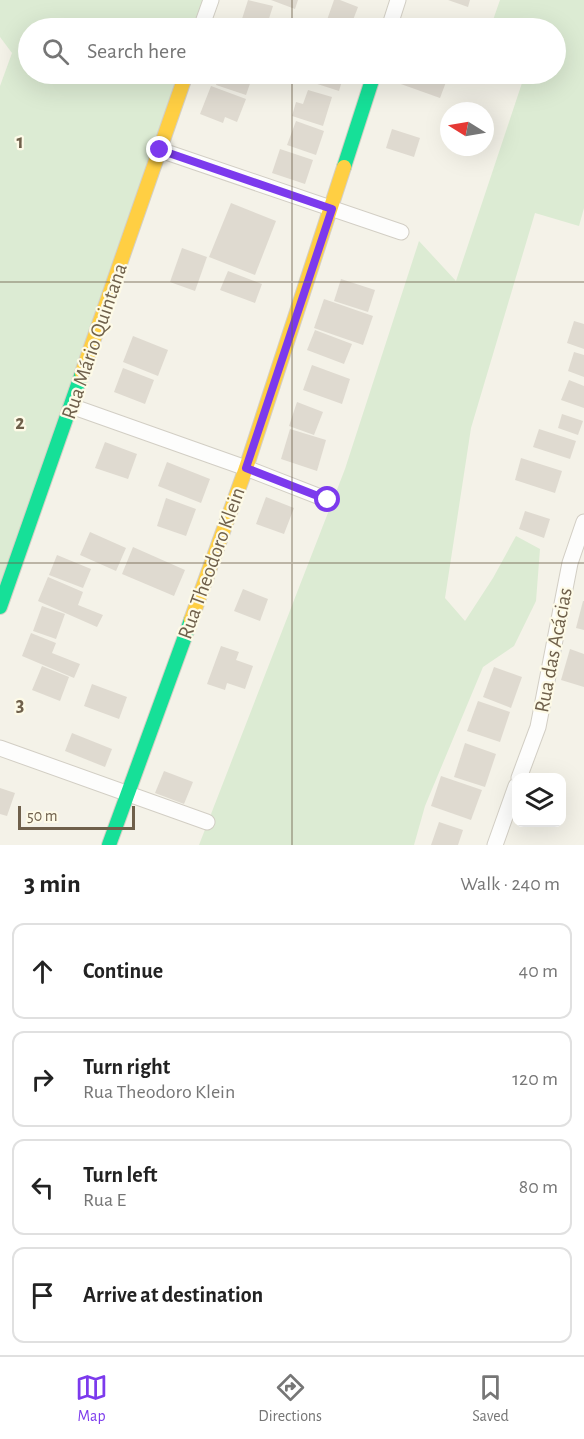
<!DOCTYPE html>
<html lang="en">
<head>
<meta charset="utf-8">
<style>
	:root { --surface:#fff; --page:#f6f6f6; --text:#222; --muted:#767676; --line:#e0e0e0; --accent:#7c3aed }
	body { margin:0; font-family:"Alegreya Sans",sans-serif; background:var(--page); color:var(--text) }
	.controls { position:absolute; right:18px; bottom:18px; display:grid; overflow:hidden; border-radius:12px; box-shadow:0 6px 24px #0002 }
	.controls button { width:54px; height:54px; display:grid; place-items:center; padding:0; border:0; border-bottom:2px solid var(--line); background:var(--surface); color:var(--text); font:30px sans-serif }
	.compass { position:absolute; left:440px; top:102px; width:54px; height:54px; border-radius:50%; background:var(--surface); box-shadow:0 6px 24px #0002; rotate:281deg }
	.scale { position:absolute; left:18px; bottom:15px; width:117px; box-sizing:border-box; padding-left:6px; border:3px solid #6f604b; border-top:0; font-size:16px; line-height:21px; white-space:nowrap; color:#6f604b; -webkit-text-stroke:4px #fdfae7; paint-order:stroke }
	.stop { position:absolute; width:18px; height:18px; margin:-14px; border:4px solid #7c3aed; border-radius:50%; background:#fff }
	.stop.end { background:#7c3aed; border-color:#fff; box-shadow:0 2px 6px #0008 }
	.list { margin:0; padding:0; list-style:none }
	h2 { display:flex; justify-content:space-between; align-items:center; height:78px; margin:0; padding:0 24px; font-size:26px }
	h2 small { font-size:20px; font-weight:400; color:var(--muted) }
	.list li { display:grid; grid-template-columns:39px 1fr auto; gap:18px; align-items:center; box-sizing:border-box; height:96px; margin:0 12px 12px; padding:0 12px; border:2px solid var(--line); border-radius:12px }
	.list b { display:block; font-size:22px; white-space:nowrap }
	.list p { margin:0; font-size:20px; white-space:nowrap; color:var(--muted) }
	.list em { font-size:20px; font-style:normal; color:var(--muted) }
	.icon { flex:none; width:33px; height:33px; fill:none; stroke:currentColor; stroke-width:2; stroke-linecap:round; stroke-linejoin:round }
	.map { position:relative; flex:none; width:584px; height:845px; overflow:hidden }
	.search { position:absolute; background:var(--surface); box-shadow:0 6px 24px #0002; left:18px; right:18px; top:18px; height:66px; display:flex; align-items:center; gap:15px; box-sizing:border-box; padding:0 21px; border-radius:33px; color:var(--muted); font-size:22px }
	.sheet { height:510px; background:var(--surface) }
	nav { display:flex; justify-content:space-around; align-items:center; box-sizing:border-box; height:84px; border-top:2px solid var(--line); background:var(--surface); font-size:16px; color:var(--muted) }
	nav a { display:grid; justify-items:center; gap:3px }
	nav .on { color:var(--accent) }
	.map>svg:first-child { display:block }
	.green { fill:#dcebd3 }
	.building { fill:#dfdad0 }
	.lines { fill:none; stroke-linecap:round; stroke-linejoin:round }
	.street-casing { stroke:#d2cec4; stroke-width:17 }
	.fast-casing { stroke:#d4cfc4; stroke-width:16 }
	.slow-casing { stroke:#d4cfc4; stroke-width:16 }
	.street { stroke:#fdfdfc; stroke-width:15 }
	.fast { stroke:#16e098; stroke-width:14 }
	.slow { stroke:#ffcf43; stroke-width:14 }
	.route { stroke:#7c3aed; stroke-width:8 }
	.grid { fill:none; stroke:#6f604b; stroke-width:1.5; stroke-opacity:0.55 }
	.labels { text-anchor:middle; stroke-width:4.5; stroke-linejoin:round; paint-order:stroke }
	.street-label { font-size:21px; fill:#6f604b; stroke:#fdfae7 }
	.grid-label { font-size:20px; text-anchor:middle; font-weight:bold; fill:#6f604b; stroke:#fdfae7; stroke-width:4.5; stroke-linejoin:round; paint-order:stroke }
</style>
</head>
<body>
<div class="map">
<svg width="584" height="845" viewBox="0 0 584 845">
	<rect width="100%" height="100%" fill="#f4f2e8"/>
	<!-- green -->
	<g class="green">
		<path d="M0 0H204L194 28H28V74H179L0 591V86L12 53 0 37Z"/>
		<path d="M500 0H584V208L579 226 535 213 471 428 445 598 465 621 493 578 516 536 540 549 536 601 514 646 483 667 425 806 414 845H199L345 469 419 241 456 281 525 74H556V28H517L493 20Z"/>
	</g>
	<!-- building -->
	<g class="building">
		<path d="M248 0 273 6 266 28 241 22Z"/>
		<path d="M271 0H298L295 9Z"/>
		<path d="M334 0H340L358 7 350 28 327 20Z"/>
		<path d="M448 0H470L468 7Z"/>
		<path d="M309 19 334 28H306Z"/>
		<path d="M220 74H247L253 75 246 95 216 85Z"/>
		<path d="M307 74H344L339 91 305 80Z"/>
		<path d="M402 74H449L440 98 398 83Z"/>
		<path d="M211 86 246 99 237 122 225 117 223 123 200 114Z"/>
		<path d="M308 90 332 97 323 126 292 116 296 102 303 104Z"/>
		<path d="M296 121 324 131 316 155 287 145Z"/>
		<path d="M392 129 420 138 414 157 386 148Z"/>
		<path d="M280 149 313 160 305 184 272 173Z"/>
		<path d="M231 203 276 221 255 275 209 257Z"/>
		<path d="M182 248 207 257 195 291 170 282Z"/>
		<path d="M228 271 262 284 255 303 220 290Z"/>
		<path d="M341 279 375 290 368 312 334 301Z"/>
		<path d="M324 299 373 316 363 345 314 328Z"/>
		<path d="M574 321 584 324V349L567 343Z"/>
		<path d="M315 330 352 344 344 364 307 350Z"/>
		<path d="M133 336 168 350 158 376 123 362Z"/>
		<path d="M574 352 584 355V377L568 371Z"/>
		<path d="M312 365 350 379 342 404 303 390Z"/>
		<path d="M123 368 154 380 145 404 114 392Z"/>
		<path d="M569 380 584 386V408L561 400Z"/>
		<path d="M297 402 323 412 314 435 289 426Z"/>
		<path d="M562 414 583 421 578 435 558 428Z"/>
		<path d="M290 429 326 440 317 471 281 459Z"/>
		<path d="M539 429 576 441 570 459 533 447Z"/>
		<path d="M105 442 137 454 128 479 95 468Z"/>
		<path d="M521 458 562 471 555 493 515 480Z"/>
		<path d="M167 462 210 479 201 503 158 486Z"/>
		<path d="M266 497 294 508 284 534 256 524Z"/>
		<path d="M166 498 196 509 186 536 157 526Z"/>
		<path d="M525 511 550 519 544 538 519 529Z"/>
		<path d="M90 532 126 548 116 571 80 555Z"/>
		<path d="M133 547 185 570 174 596 122 574Z"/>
		<path d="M57 555 91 569 83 588 49 575Z"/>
		<path d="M48 577 83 592 78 605 103 615 97 627 38 601Z"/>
		<path d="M243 589 268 599 260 621 234 611Z"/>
		<path d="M583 601H584V630L576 628Z"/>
		<path d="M42 606 65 614 56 639 33 631Z"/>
		<path d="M31 633 56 643 52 653 80 664 74 678 22 656Z"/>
		<path d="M221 646 239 652 236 660 253 666 245 689 227 683 225 690 207 684Z"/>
		<path d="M570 649 584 654V687L561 680Z"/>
		<path d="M42 666 69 677 60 701 32 690Z"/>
		<path d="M494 667 522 677 511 708 483 697Z"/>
		<path d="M92 684 127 697 119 719 84 706Z"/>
		<path d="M478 701 510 712 500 742 467 731Z"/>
		<path d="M72 733 112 749 105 767 65 751Z"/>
		<path d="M465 743 496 754 485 787 454 777Z"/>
		<path d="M164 771 193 782 184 804 155 793Z"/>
		<path d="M441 776 482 790 471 820 431 806Z"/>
		<path d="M0 788 15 793 7 816 0 814Z"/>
		<path d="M439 822 463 830 458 845H431Z"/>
	</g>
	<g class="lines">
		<defs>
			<g id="street">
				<path d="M201 28 211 0"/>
				<path d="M389 28 398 0"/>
				<path d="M160 150 401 232"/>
				<path d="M71 406 246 468 328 500"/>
				<path d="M0 748 207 822"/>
				<path d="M519 778 538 727 570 563 584 522"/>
				<path d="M495 845 516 786"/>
			</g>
			<g id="fast">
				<path d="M344 167 374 74"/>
				<path d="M0 607 82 373"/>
				<path d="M109 845 191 620"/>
			</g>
			<g id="slow">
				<path d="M82 373 186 74"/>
				<path d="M191 620 246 468 344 167"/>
			</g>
		</defs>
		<!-- street casing -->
		<use href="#street" class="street-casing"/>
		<!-- fast casing -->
		<use href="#fast" class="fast-casing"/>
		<!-- slow casing -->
		<use href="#slow" class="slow-casing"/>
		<!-- street -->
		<use href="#street" class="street"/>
		<!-- fast -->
		<use href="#fast" class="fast"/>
		<!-- slow -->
		<use href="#slow" class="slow"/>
	</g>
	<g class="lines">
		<!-- route -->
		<path class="route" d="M160 150 332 209 246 468 328 500"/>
	</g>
	<!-- grid -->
	<path class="grid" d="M292 0V28M292 74V845M0 282H584M0 563H584"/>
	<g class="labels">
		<!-- street labels -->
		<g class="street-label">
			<text transform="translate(94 341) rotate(-71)" y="7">Rua Mário Quintana</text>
			<text transform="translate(211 563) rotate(-70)" y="7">Rua Theodoro Klein</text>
			<text transform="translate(553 650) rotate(-79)" y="7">Rua das Acácias</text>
		</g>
	</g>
	<g class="grid-label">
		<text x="20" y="148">1</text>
		<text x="20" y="429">2</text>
		<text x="20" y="711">3</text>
	</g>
</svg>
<div class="controls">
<button><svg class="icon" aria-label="layers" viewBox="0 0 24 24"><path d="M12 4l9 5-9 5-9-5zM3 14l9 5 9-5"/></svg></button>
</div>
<svg class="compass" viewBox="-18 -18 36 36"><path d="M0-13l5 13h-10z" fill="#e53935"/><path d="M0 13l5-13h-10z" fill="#767676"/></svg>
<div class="scale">50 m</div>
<div class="stop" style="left:328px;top:500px"></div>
<div class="stop end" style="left:160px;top:150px"></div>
<div class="search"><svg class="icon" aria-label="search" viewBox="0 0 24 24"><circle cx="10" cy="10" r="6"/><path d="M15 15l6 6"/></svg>Search here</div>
</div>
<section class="sheet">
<h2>3 min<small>Walk · 240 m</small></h2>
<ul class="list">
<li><svg class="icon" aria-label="ahead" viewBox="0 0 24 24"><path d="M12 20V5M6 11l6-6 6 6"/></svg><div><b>Continue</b></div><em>40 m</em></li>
<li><svg class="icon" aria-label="right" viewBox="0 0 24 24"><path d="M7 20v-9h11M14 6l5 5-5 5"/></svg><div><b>Turn right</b><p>Rua Theodoro Klein</p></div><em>120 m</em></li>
<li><svg class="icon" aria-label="left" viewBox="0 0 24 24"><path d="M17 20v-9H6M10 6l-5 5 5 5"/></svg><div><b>Turn left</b><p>Rua E</p></div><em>80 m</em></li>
<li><svg class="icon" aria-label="arrive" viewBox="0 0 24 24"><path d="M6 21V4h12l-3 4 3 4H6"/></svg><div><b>Arrive at destination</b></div></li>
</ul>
</section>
<nav>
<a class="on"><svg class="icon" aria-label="map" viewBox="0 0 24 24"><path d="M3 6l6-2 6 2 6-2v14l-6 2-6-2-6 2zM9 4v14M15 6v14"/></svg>Map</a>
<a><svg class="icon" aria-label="directions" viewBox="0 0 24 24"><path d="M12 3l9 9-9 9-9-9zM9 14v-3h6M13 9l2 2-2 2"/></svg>Directions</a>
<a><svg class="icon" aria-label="saved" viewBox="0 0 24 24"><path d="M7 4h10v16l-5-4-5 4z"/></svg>Saved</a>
</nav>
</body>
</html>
